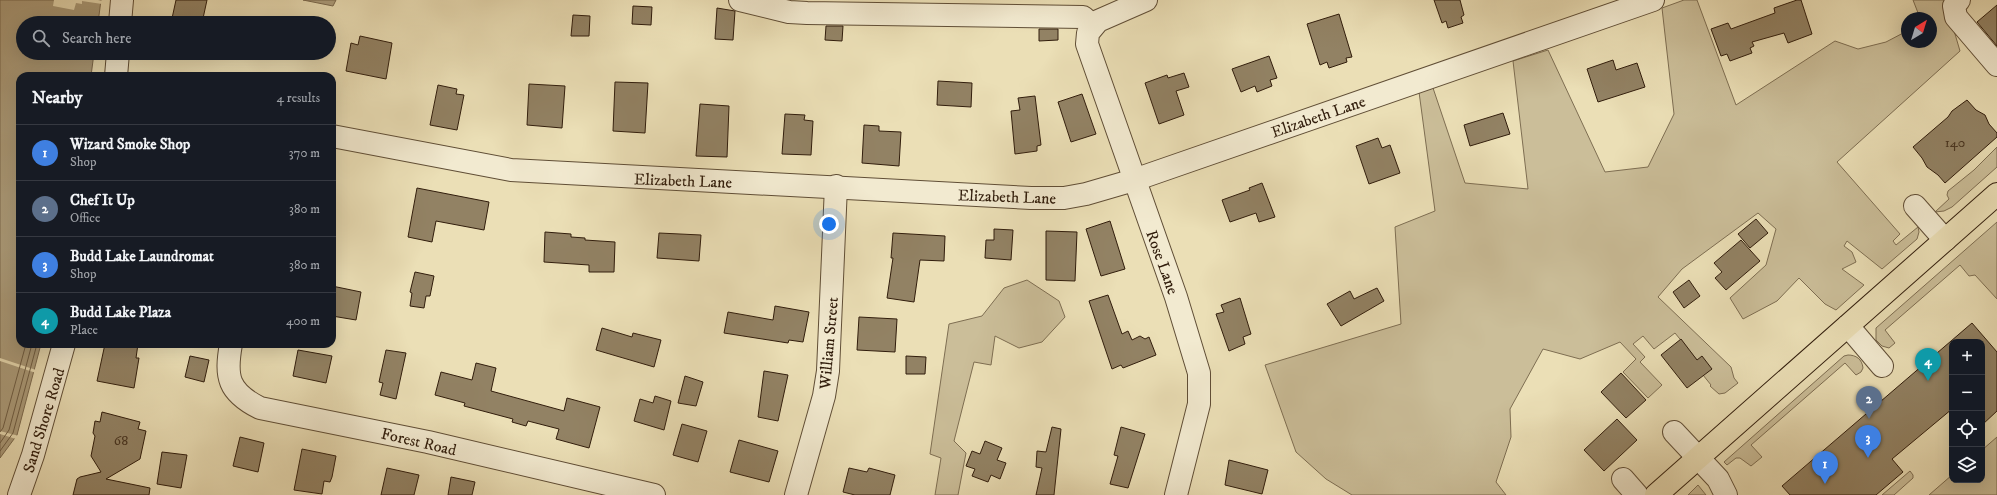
<!DOCTYPE html>
<html lang="en">
<head>
<meta charset="utf-8">
<style>
	:root { --surface:#171b24; --page:#20242c; --text:#f1f3f6; --muted:#9ea1a6; --line:#363941; --accent:#c59692 }
	body { margin:0; font-family:"IM FELL DW Pica",serif; background:var(--page); color:var(--text) }
	.controls { position:absolute; right:12px; bottom:12px; display:grid; overflow:hidden; border-radius:8px; box-shadow:0 4px 16px #0002 }
	.controls button { width:36px; height:36px; display:grid; place-items:center; padding:0; border:0; border-bottom:1px solid var(--line); background:var(--surface); color:var(--text); font:20px sans-serif }
	.compass { position:absolute; left:1901px; top:12px; width:36px; height:36px; border-radius:50%; background:var(--surface); box-shadow:0 4px 16px #0002; rotate:38deg }
	.you { position:absolute; left:829px; top:224px; width:14px; height:14px; margin:-10px; border:3px solid #fff; border-radius:50%; background:#1a73e8; box-shadow:0 0 0 6px #1a73e833 }
	.badge { display:grid; place-items:center; width:26px; height:26px; border-radius:50%; background:var(--accent); color:#fff; font-size:13px; font-weight:700 }
	.pin { position:absolute; translate:-50% -33px; filter:drop-shadow(0 1px 2px #0008) }
	.pin::after { content:''; position:absolute; top:21px; width:14px; height:12px; background:inherit; clip-path:polygon(0 0,100% 0,50% 100%) }
	.list { margin:0; padding:0; list-style:none }
	h2 { display:flex; justify-content:space-between; align-items:center; height:52px; margin:0; padding:0 16px; font-size:17px }
	h2 small { font-size:13px; font-weight:400; color:var(--muted) }
	.list li { display:grid; grid-template-columns:26px 1fr auto; gap:12px; align-items:center; box-sizing:border-box; height:56px; padding:0 16px; border-top:1px solid var(--line) }
	.list b { display:block; font-size:15px; white-space:nowrap }
	.list p { margin:0; font-size:13px; white-space:nowrap; color:var(--muted) }
	.list em { font-size:13px; font-style:normal; color:var(--muted) }
	.icon { flex:none; width:22px; height:22px; fill:none; stroke:currentColor; stroke-width:2; stroke-linecap:round; stroke-linejoin:round }
	.map { position:relative; flex:none; width:1997px; height:495px; overflow:hidden }
	.search { position:absolute; background:var(--surface); box-shadow:0 4px 16px #0002; left:16px; top:16px; width:320px; height:44px; display:flex; align-items:center; gap:10px; box-sizing:border-box; padding:0 14px; border-radius:22px; color:var(--muted); font-size:15px }
	.panel { position:absolute; background:var(--surface); box-shadow:0 4px 16px #0002; left:16px; top:72px; width:320px; height:276px; border-radius:12px }
	.map>svg:first-child { display:block }
	.green { fill:#cbbe99; stroke:#7e6e52 }
	.water { fill:#ac9d7c; stroke:#7b6a4f }
	.pier { fill:#ebdfb6 }
	.lines { fill:none; stroke-linecap:round; stroke-linejoin:round }
	.shore { stroke:#6e5d44; stroke-width:1 }
	.building { fill:#928264; stroke:#311d0c }
	.minor-casing { stroke:#604e36; stroke-width:24 }
	.major-casing { stroke:#311d0c; stroke-width:24 }
	.minor { stroke:#f2ead0; stroke-width:22 }
	.major { stroke:#ebdfb6; stroke-width:22 }
	.labels { text-anchor:middle; stroke-width:4; stroke-linejoin:round; paint-order:stroke }
	.number-label { font-size:14px; fill:#493622 }
	.street-label { font-size:16px; fill:#311d0c; stroke:#f2ead0 }
</style>
</head>
<body>
<div class="map">
<svg width="1997" height="495" viewBox="0 0 1997 495">
	<rect width="100%" height="100%" fill="#ebdfb6"/>
	<filter id="stains"><feTurbulence type="fractalNoise" baseFrequency=".005" numOctaves="4"/><feColorMatrix values="0 0 0 0 .2 0 0 0 0 .09 0 0 0 0 .02 0 0 0 .5 -.17"/></filter>
	<radialGradient id="worn" r=".72"><stop offset=".6" stop-color="#630" stop-opacity="0"/><stop offset="1" stop-color="#630" stop-opacity=".3"/></radialGradient>
	<!-- green -->
	<g class="green">
		<path d="M1684 0H1697L1736 105 1835 41 1858 49 1886 42 1907 31V42H1931V18H1920L1913 0H1945L1960 51 1837 162 1900 234 1893 241 1896 245 1918 227 1919 232 1917 239 1882 269 1847 241 1844 246 1852 252 1856 262 1842 269 1864 285 1836 310 1825 304 1799 278 1777 301 1743 319 1730 298 1766 265 1776 229 1758 213 1682 269 1658 297 1731 367 1734 378 1738 383 1725 393 1719 394 1710 386 1711 385 1703 375 1697 360 1675 333 1654 349 1643 336 1633 344 1645 357 1640 362 1662 385 1648 398 1623 372 1636 359 1620 342 1580 359 1543 349 1510 409 1511 437 1496 482 1506 495H1352L1326 479 1296 452 1265 365 1401 324 1395 227 1435 211 1419 92 1433 88 1465 183 1528 189 1513 61 1548 50 1605 172 1648 167 1674 114 1662 8Z"/>
		<path d="M1997 147V167L1952 207 1944 211 1935 212 1949 199 1947 195 1948 191 1974 170Z"/>
		<path d="M1997 222V299L1975 275 1969 276 1960 265 1885 330 1895 343 1889 348 1882 346 1876 340V328Z"/>
		<path d="M1027 280 1059 301 1065 317 1042 342 1019 348 995 336 991 365 974 362 954 441 966 453 958 495H935L941 458 930 454 949 324 982 316 1004 288Z"/>
		<path d="M1848 355C1856 355 1862 359 1863 368L1861 372 1856 375 1845 363 1751 445 1762 457 1751 466 1740 458H1736L1727 465 1724 462 1844 356Z"/>
		<path d="M1997 437V495H1929L1952 475V480H1982V450Z"/>
		<path d="M1910 471 1913 475V478L1894 495H1882Z"/>
		<path d="M1698 485 1706 495H1688Z"/>
	</g>
	<!-- water -->
	<g class="water">
		<path d="M0 0H101L98 23H23V53H94L91 76H20V344H41L17 435 0 458Z"/>
		<path d="M303 0H336L333 6Z"/>
	</g>
	<!-- pier -->
	<g class="pier">
		<path d="M54 0H98L103 1 102 4 82 1V4L76 3 74 10 53 6Z"/>
		<path d="M0 358 36 370V373L0 361Z"/>
		<path d="M0 431 19 436 16 439 0 434Z"/>
	</g>
	<g class="lines">
		<!-- shore -->
		<g class="shore">
			<path d="M0 432 3 428 26 344"/>
			<path d="M0 443 9 430 32 344"/>
			<path d="M0 451 13 433 37 344"/>
		</g>
	</g>
	<!-- building -->
	<g class="building">
		<path d="M176 0H207L202 23H171Z"/>
		<path d="M1434 0H1460L1464 15 1461 17 1463 23 1448 28 1446 21 1442 23Z"/>
		<path d="M1797 0H1801L1812 34 1788 43 1784 33 1752 42 1754 46 1750 48 1752 53 1730 61 1727 54 1721 56 1711 29 1728 23 1731 29 1775 13 1774 8Z"/>
		<path d="M1997 5V46L1977 22Z"/>
		<path d="M633 6 652 7 651 25 632 24Z"/>
		<path d="M717 8 735 11 733 40 715 39Z"/>
		<path d="M1339 14 1352 57 1346 58 1347 62 1329 68 1327 62 1320 65 1307 24Z"/>
		<path d="M573 15 590 16 589 36H571Z"/>
		<path d="M826 26H843L842 41 825 40Z"/>
		<path d="M1039 29H1058V40L1039 41Z"/>
		<path d="M360 36 392 43 386 79 346 71 351 43 358 45Z"/>
		<path d="M1269 56 1277 78 1270 80 1272 86 1257 92 1255 86 1241 92 1232 69Z"/>
		<path d="M1613 60 1616 70 1637 63 1645 87 1598 102 1587 69Z"/>
		<path d="M1184 73 1189 87 1176 91 1184 115 1159 124 1145 83 1167 75 1168 78Z"/>
		<path d="M938 81 972 83 971 107 937 105Z"/>
		<path d="M615 82 648 83 645 133 613 131Z"/>
		<path d="M529 84 565 86 562 128 527 125Z"/>
		<path d="M438 85 457 89 456 94 464 95 457 130 430 125Z"/>
		<path d="M1082 94 1096 134 1071 142 1058 102Z"/>
		<path d="M1035 96 1041 145 1037 146V151L1015 154 1011 111 1020 110 1018 98Z"/>
		<path d="M1967 100 1976 110 1985 115 1989 124 1997 133V137L1945 183 1938 175 1927 167 1922 158 1913 147 1948 117 1952 111Z"/>
		<path d="M700 104 729 106 727 157 696 156Z"/>
		<path d="M1503 113 1510 134 1470 146 1464 125Z"/>
		<path d="M785 114 805 115 804 120 813 121 811 155 782 154Z"/>
		<path d="M864 125 879 126V131L901 132 899 166 862 163Z"/>
		<path d="M1378 138 1382 148 1390 145 1400 173 1369 184 1356 146Z"/>
		<path d="M1262 183 1275 217 1259 222 1256 213 1230 222 1222 200 1250 190 1249 188Z"/>
		<path d="M417 188 489 202 484 230 436 221 432 242 408 237Z"/>
		<path d="M1756 219 1768 233 1750 248 1738 234Z"/>
		<path d="M1110 221 1125 269 1101 276 1086 229Z"/>
		<path d="M994 229 1013 230 1011 260 985 258 986 240H994Z"/>
		<path d="M1046 231 1077 232 1075 281 1046 280Z"/>
		<path d="M545 232 571 234V237L585 238V240L615 242 614 272H589V265L544 262Z"/>
		<path d="M659 233 701 235 699 261 657 258Z"/>
		<path d="M893 233 945 236 944 261 920 260 914 302 887 298 893 258H891Z"/>
		<path d="M1741 240 1760 261 1726 290 1715 278 1722 272 1714 263Z"/>
		<path d="M415 272 434 276 430 296H426L424 308 410 306 412 293 410 292Z"/>
		<path d="M1689 280 1700 296 1684 308 1673 292Z"/>
		<path d="M332 286 361 292 356 320 332 316Z"/>
		<path d="M1377 288 1384 301 1341 326 1327 304 1350 291 1354 299Z"/>
		<path d="M1108 295 1122 334 1128 331 1132 340 1140 336 1145 339 1149 337 1156 355 1123 368 1121 365 1112 369 1089 301Z"/>
		<path d="M1240 298 1251 334 1243 337 1245 344 1229 351 1216 314 1224 312 1221 305Z"/>
		<path d="M775 306 809 312 803 342 789 340 788 343 724 333 728 312 773 320Z"/>
		<path d="M859 317 897 319 895 352 857 350Z"/>
		<path d="M1972 323 1997 352V411L1982 425V342H1952V409L1892 459 1903 472 1876 495H1790L1782 486Z"/>
		<path d="M602 328 632 337 633 333 661 340 654 367 596 350Z"/>
		<path d="M1681 339 1697 360 1702 356 1712 369 1687 388 1661 355Z"/>
		<path d="M105 344H138L136 358H139L134 388 97 381Z"/>
		<path d="M298 350 332 356 326 383 293 376Z"/>
		<path d="M386 350 406 353 396 399 380 395 383 383 379 382Z"/>
		<path d="M190 356 209 360 204 382 185 377Z"/>
		<path d="M906 356 926 357 925 374H906Z"/>
		<path d="M476 363 496 368 491 391 564 411 567 398 600 407 589 448 556 439 559 429 528 421 526 426 512 422 513 419 464 406 465 403 435 395 441 372 472 380Z"/>
		<path d="M764 371 788 375 778 421 758 417Z"/>
		<path d="M1621 373 1646 400 1626 418 1601 392Z"/>
		<path d="M685 376 703 382 696 406 678 403Z"/>
		<path d="M655 396 671 401 664 430 634 421 640 399 653 403Z"/>
		<path d="M102 412 140 422 138 429 146 431 140 459 106 479 150 488 149 495H73L77 479 80 477 101 472 91 456 95 436 93 433 95 421 100 422Z"/>
		<path d="M1617 419 1637 440 1604 471 1584 450Z"/>
		<path d="M682 424 707 431 698 462 673 455Z"/>
		<path d="M1052 427 1061 429 1054 495H1036L1042 468 1036 467 1037 451 1046 452Z"/>
		<path d="M1121 427 1145 434 1128 488 1110 484 1118 456 1114 455Z"/>
		<path d="M240 437 264 443 258 472 233 466Z"/>
		<path d="M739 440 778 451 769 482 730 472Z"/>
		<path d="M985 441 1002 448 997 460 1006 463 1000 479 991 475 988 482 972 476 975 469 966 466 972 451 980 454Z"/>
		<path d="M302 449 336 456 332 477 330 482 324 481 322 494 294 490Z"/>
		<path d="M162 452 187 455 181 488 157 484Z"/>
		<path d="M1229 460 1268 470 1262 494 1225 485Z"/>
		<path d="M387 468 419 475 414 495H381Z"/>
		<path d="M849 468 867 472 869 468 895 475 890 495H855L843 492Z"/>
		<path d="M451 477 475 482 472 495H448Z"/>
	</g>
	<g class="lines">
		<defs>
			<g id="minor">
				<path d="M740 0 789 12 807 13 1083 17 1092 25"/>
				<path d="M1146 0 1098 21 1088 33 1087 44 1176 297 1199 373V404L1176 495"/>
				<path d="M1959 0 1954 6 1956 17 1997 65"/>
				<path d="M120 23 122 0"/>
				<path d="M116 76 118 53"/>
				<path d="M332 136 511 170 1031 198H1064L1086 194 1134 180 1653 0"/>
				<path d="M1915 206 1945 240"/>
				<path d="M1848 326 1882 366"/>
				<path d="M231 344C225 377 228 392 260 408L428 442 654 495"/>
				<path d="M1674 432 1718 479 1726 495"/>
				<path d="M1623 479 1637 495"/>
				<path d="M19 495 33 455 64 344"/>
				<path d="M796 495 824 396 828 371 836 186"/>
			</g>
			<path id="major" d="M1656 495 1997 194"/>
		</defs>
		<!-- minor casing -->
		<use href="#minor" class="minor-casing"/>
		<!-- major casing -->
		<use href="#major" class="major-casing"/>
		<!-- minor -->
		<use href="#minor" class="minor"/>
		<!-- major -->
		<use href="#major" class="major"/>
	</g>
	<g class="labels">
		<!-- number labels -->
		<g class="number-label">
			<text x="1955" y="147">140</text>
			<text x="121" y="445">68</text>
		</g>
		<!-- street labels -->
		<g class="street-label">
			<text transform="translate(1318 116) rotate(-19)" y="6">Elizabeth Lane</text>
			<text transform="translate(683 180) rotate(2)" y="6">Elizabeth Lane</text>
			<text transform="translate(1007 196) rotate(2)" y="6">Elizabeth Lane</text>
			<text transform="translate(1163 262) rotate(70)" y="6">Rose Lane</text>
			<text transform="translate(828 343) rotate(-85)" y="6">William Street</text>
			<text transform="translate(43 420) rotate(-73)" y="6">Sand Shore Road</text>
			<text transform="translate(419 441) rotate(13)" y="6">Forest Road</text>
		</g>
	</g>
	<rect width="100%" height="100%" filter="url(#stains)"/>
	<rect width="100%" height="100%" fill="url(#worn)"/>
</svg>
<div class="controls">
<button>+</button>
<button>−</button>
<button><svg class="icon" aria-label="locate" viewBox="0 0 24 24"><circle cx="12" cy="12" r="6"/><path d="M12 2v4M12 18v4M2 12h4M18 12h4"/></svg></button>
<button><svg class="icon" aria-label="layers" viewBox="0 0 24 24"><path d="M12 4l9 5-9 5-9-5zM3 14l9 5 9-5"/></svg></button>
</div>
<svg class="compass" viewBox="-18 -18 36 36"><path d="M0-13l5 13h-10z" fill="#e53935"/><path d="M0 13l5-13h-10z" fill="#9ea1a6"/></svg>
<div class="you"></div>
<div class="pin badge" style="left:1825px;top:484px;background:#3f7fe0">1</div>
<div class="pin badge" style="left:1869px;top:419px;background:#5c6f8a">2</div>
<div class="pin badge" style="left:1868px;top:458px;background:#3f7fe0">3</div>
<div class="pin badge" style="left:1928px;top:381px;background:#0f9aa8">4</div>
<div class="search"><svg class="icon" aria-label="search" viewBox="0 0 24 24"><circle cx="10" cy="10" r="6"/><path d="M15 15l6 6"/></svg>Search here</div>
<section class="panel">
<h2>Nearby<small>4 results</small></h2>
<ul class="list">
<li><span class="badge" style="background:#3f7fe0">1</span><div><b>Wizard Smoke Shop</b><p>Shop</p></div><em>370 m</em></li>
<li><span class="badge" style="background:#5c6f8a">2</span><div><b>Chef It Up</b><p>Office</p></div><em>380 m</em></li>
<li><span class="badge" style="background:#3f7fe0">3</span><div><b>Budd Lake Laundromat</b><p>Shop</p></div><em>380 m</em></li>
<li><span class="badge" style="background:#0f9aa8">4</span><div><b>Budd Lake Plaza</b><p>Place</p></div><em>400 m</em></li>
</ul>
</section>
</div>
</body>
</html>
